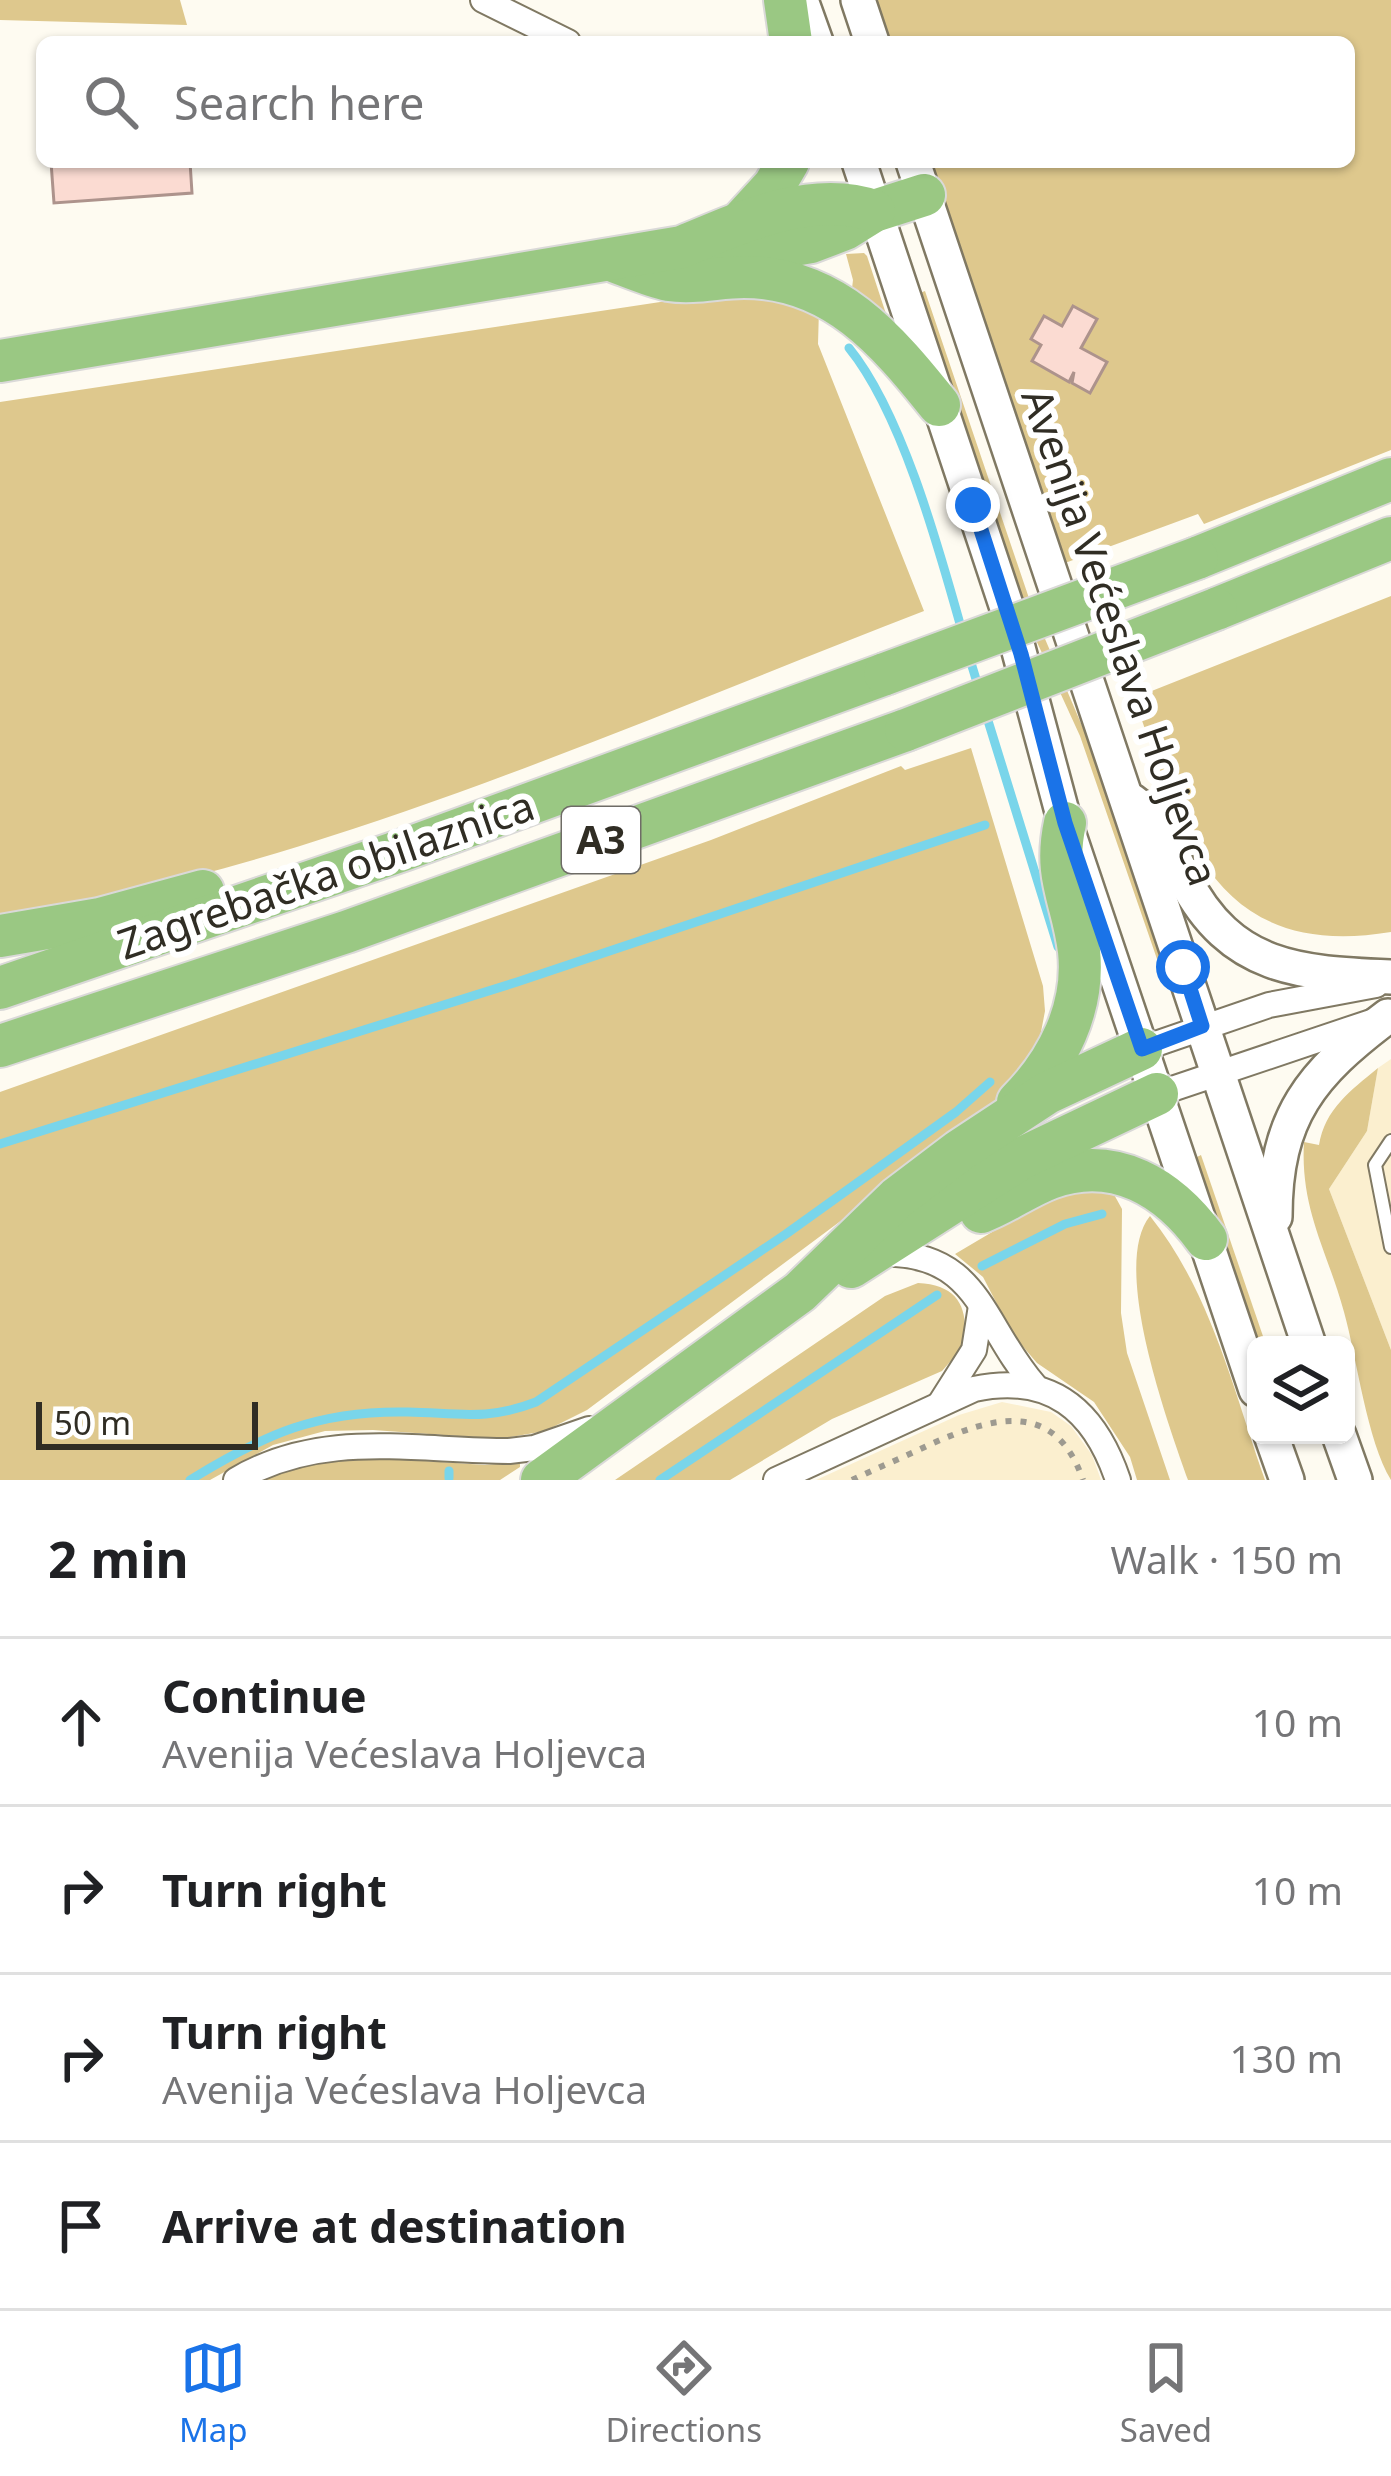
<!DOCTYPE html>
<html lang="en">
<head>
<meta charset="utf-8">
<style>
	:root { --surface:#fff; --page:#f6f6f6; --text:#202124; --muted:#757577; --line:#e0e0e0; --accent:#1a73e8 }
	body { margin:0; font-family:"Noto Sans",sans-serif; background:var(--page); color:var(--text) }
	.controls { position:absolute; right:36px; bottom:36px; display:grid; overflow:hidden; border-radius:18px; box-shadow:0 3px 9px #0004 }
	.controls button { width:108px; height:108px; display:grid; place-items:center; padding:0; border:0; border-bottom:3px solid var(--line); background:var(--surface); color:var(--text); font:60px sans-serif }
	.scale { position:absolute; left:36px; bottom:30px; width:222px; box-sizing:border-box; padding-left:12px; border:6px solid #302d24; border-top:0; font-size:33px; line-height:42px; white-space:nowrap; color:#302d24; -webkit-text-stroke:9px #fff; paint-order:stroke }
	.stop { position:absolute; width:36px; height:36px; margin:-27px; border:9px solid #1a73e8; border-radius:50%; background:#fff }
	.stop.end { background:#1a73e8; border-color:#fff; box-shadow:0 3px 12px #0008 }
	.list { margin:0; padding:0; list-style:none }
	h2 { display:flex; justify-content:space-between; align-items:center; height:156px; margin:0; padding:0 48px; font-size:51px }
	h2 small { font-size:39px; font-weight:400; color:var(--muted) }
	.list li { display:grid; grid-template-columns:78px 1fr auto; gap:36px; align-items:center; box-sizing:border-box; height:168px; padding:0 48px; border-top:3px solid var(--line) }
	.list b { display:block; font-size:45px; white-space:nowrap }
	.list p { margin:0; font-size:39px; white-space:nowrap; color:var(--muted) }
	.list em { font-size:39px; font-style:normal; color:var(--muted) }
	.icon { flex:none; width:66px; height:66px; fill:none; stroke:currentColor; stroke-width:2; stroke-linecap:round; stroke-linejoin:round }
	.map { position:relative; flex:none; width:1391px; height:1480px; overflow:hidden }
	.search { position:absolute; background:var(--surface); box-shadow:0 3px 9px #0004; left:36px; right:36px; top:36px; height:132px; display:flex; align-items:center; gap:30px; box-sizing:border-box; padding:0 42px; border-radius:18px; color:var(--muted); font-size:45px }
	.sheet { height:828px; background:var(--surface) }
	nav { display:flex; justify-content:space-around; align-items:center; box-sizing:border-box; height:168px; border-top:3px solid var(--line); background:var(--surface); font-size:33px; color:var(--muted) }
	nav a { display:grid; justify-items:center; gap:6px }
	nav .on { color:var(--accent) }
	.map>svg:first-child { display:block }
	.built { fill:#fbefcf }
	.green { fill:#dec88d }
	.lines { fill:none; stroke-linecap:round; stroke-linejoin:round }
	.stream { stroke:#79d5ea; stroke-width:9 }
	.building { fill:#fbdbd2; stroke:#ad938c; stroke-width:3 }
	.lane-casing { stroke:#807963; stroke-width:16 }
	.street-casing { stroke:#807963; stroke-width:28 }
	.secondary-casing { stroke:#807963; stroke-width:38 }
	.highway-casing { stroke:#dad9d8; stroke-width:46 }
	.path { stroke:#9d9a90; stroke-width:6; stroke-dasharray:6 9; stroke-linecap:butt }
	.lane { stroke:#fff; stroke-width:12 }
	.street { stroke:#fff; stroke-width:24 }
	.secondary { stroke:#fff; stroke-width:33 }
	.highway { stroke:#9ac883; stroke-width:42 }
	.highway-bridge-casing { stroke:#dad9d8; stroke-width:46; stroke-linecap:butt }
	.highway-bridge { stroke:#9ac883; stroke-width:42 }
	.route { stroke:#1a73e8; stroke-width:15 }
	.labels { text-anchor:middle; stroke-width:12; stroke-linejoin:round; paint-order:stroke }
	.shield { fill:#fff; stroke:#6e6c66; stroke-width:3 }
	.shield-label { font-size:39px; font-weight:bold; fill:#302d24 }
	.street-label { font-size:42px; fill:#302d24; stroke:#fff }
</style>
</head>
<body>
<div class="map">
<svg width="1391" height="1480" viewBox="0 0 1391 1480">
	<rect width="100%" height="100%" fill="#fefbf1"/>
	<!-- built -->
	<g class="built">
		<path d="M1391 1059V1350L1329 1189 1367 1131 1378 1068Z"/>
		<path d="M1002 1402 1051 1412 1071 1426 1092 1455 1101 1480H816L959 1415Z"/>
	</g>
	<!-- green -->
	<g class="green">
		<path d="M0 0H180L187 25 0 20Z"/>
		<path d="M873 0H1391V450L1204 524 1198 514 1065 563 930 162H1349V42H888Z"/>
		<path d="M864 253 867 256 887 317 851 297 853 280 846 254Z"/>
		<path d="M733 291 819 309 818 344 924 611C717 691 512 780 300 846 201 877 101 900 0 924V402Z"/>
		<path d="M925 291 1034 613 1100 768 1164 957 1157 959 1080 736 1036 640 917 294Z"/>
		<path d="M1391 596V932C1213 961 1183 834 1134 698Z"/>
		<path d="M971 748 1043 986 1045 1011 1037 1053 991 1109 587 1410 545 1431 499 1439 373 1430 325 1431 273 1445 210 1480H0V1092L711 840 901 766 905 770Z"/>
		<path d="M1378 1068 1367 1131 1329 1189 1391 1350V1480C1367 1441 1357 1359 1344 1312 1327 1250 1300 1209 1304 1142L1319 1145C1325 1109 1350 1091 1378 1068Z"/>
		<path d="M1201 1155 1266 1345H1259L1195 1158Z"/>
		<path d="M1111 1189 1122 1209 1121 1313 1127 1353 1170 1480H1137L1130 1457 1094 1402 1037 1363 1013 1335 983 1277 955 1254 1058 1193Z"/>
		<path d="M1150 1216C1211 1292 1233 1389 1265 1480H1188C1168 1423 1110 1265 1150 1216Z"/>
		<path d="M918 1283C959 1285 969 1308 964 1346L942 1371 832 1419 730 1480H615L885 1296Z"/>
		<path d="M351 1456 485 1465 520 1462V1467L500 1480H265L289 1468Z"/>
	</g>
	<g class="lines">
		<!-- stream -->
		<g class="stream">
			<path d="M849 348C902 413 939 549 962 631"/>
			<path d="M968 653 979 689"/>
			<path d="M985 711 1058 947"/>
			<path d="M0 1144 517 982 985 825"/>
			<path d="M982 1266 1065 1224 1102 1214"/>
			<path d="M449 1478V1471"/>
			<path d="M190 1480C265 1434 318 1410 408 1412 458 1413 487 1421 536 1402L786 1234 956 1112 990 1082"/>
			<path d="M660 1480 937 1295"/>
		</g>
	</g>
	<!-- building -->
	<g class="building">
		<path d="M51 162H190L192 193 54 203Z"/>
		<path d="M1073 306 1097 319 1081 348 1107 362 1090 393 1072 383 1074 372 1069 382 1032 361 1041 345 1031 339 1044 316 1062 326Z"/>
	</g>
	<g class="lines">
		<defs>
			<path id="lane" d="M1391 1141 1375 1165 1391 1247"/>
			<g id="street">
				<path d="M483 0 568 42"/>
				<path d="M1141 1049 1269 1005 1376 985"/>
				<path d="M1157 1094 1371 1022"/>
				<path d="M879 1254C980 1250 981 1325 1035 1386"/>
				<path d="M941 1402 974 1350 981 1306"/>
				<path d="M236 1480C322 1429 414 1451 509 1451L534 1448 589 1429"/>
				<path d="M776 1480 974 1389C1050 1373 1094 1409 1118 1480"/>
			</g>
			<g id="secondary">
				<path d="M801 0 816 42"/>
				<path d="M858 0 872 42"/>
				<path d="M859 162 1009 614 1065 823 1256 1390"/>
				<path d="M913 162 1309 1345"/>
				<path d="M1132 801C1161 821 1168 848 1184 878 1231 970 1299 973 1391 977"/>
				<path d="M1275 1217C1275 1116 1311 1074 1388 1016"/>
				<path d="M1271 1435 1287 1480"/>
				<path d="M1339 1435 1355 1480"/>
			</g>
			<g id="highway">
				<path d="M785 0 791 42"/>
				<path d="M741 222 774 186 788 162"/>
				<path d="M713 251 765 250 811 242 845 229 874 211 924 195"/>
				<path d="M616 262C633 268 651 276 669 280 694 284 719 277 744 277 834 277 887 340 939 405"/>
				<path d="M0 361 682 247C739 223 812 189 874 211"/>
				<path d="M1197 558 1391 479"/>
				<path d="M1216 609 1391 538"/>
				<path d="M0 936 100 919 203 891"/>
				<path d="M0 988 406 849 885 674"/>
				<path d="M0 1046 346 932 906 730"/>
				<path d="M1018 1102C1058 1062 1085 1008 1079 951 1073 900 1053 878 1065 823"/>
				<path d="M981 1212C1005 1203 1026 1187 1050 1178 1115 1154 1169 1188 1206 1239"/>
				<path d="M851 1267 1020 1159 1157 1094"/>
				<path d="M542 1480 800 1292 897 1198 959 1151 1047 1093 1141 1049"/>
			</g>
		</defs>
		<!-- lane casing -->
		<use href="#lane" class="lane-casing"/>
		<!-- street casing -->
		<use href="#street" class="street-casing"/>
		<!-- secondary casing -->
		<use href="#secondary" class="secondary-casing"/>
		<!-- highway casing -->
		<use href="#highway" class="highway-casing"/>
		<!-- path -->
		<path class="path" d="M852 1480C877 1468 904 1457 929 1445 991 1417 1055 1398 1083 1480"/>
		<!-- lane -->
		<use href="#lane" class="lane"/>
		<!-- street -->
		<use href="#street" class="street"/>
		<!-- secondary -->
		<use href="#secondary" class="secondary"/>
		<!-- highway -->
		<use href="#highway" class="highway"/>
		<defs>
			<g id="highway-bridge">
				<path d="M885 674 1197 558"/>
				<path d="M906 730 1216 609"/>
			</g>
		</defs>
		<!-- highway-bridge casing -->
		<use href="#highway-bridge" class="highway-bridge-casing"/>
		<!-- highway-bridge -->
		<use href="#highway-bridge" class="highway-bridge"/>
	</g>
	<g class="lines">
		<!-- route -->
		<path class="route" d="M973 505 1021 654 1065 823 1142 1049 1202 1026 1183 967"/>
	</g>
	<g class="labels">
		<!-- shield labels -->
		<rect class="shield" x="562" y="807" width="78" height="66" rx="9"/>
		<g class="shield-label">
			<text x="601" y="854">A3</text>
		</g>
		<!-- street labels -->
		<g class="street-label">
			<text transform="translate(1120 637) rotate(71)" y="15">Avenija Većeslava Holjevca</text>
			<text transform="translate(326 875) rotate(-19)" y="15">Zagrebačka obilaznica</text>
		</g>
	</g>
</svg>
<div class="controls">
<button><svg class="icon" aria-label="layers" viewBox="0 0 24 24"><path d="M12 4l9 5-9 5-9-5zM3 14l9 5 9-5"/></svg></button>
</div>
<div class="scale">50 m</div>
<div class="stop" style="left:1183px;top:967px"></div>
<div class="stop end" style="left:973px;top:505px"></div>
<div class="search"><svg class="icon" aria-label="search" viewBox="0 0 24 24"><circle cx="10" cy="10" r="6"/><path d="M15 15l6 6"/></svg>Search here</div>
</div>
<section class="sheet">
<h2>2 min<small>Walk · 150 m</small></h2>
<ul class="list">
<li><svg class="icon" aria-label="ahead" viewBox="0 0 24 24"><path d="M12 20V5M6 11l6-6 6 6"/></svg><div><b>Continue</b><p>Avenija Većeslava Holjevca</p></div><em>10 m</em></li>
<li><svg class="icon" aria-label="right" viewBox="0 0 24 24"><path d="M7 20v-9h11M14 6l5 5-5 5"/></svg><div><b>Turn right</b></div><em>10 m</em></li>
<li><svg class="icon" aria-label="right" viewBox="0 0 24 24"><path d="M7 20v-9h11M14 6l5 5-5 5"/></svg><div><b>Turn right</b><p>Avenija Većeslava Holjevca</p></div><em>130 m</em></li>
<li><svg class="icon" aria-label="arrive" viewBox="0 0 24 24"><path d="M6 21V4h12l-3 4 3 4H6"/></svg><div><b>Arrive at destination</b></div></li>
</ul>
</section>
<nav>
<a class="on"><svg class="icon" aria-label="map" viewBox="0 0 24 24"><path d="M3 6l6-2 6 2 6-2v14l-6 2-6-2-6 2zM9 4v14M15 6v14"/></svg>Map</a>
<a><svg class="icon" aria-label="directions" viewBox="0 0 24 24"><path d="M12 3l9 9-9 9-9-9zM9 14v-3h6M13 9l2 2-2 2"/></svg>Directions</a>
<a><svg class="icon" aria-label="saved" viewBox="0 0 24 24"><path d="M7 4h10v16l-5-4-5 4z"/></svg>Saved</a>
</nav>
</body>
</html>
